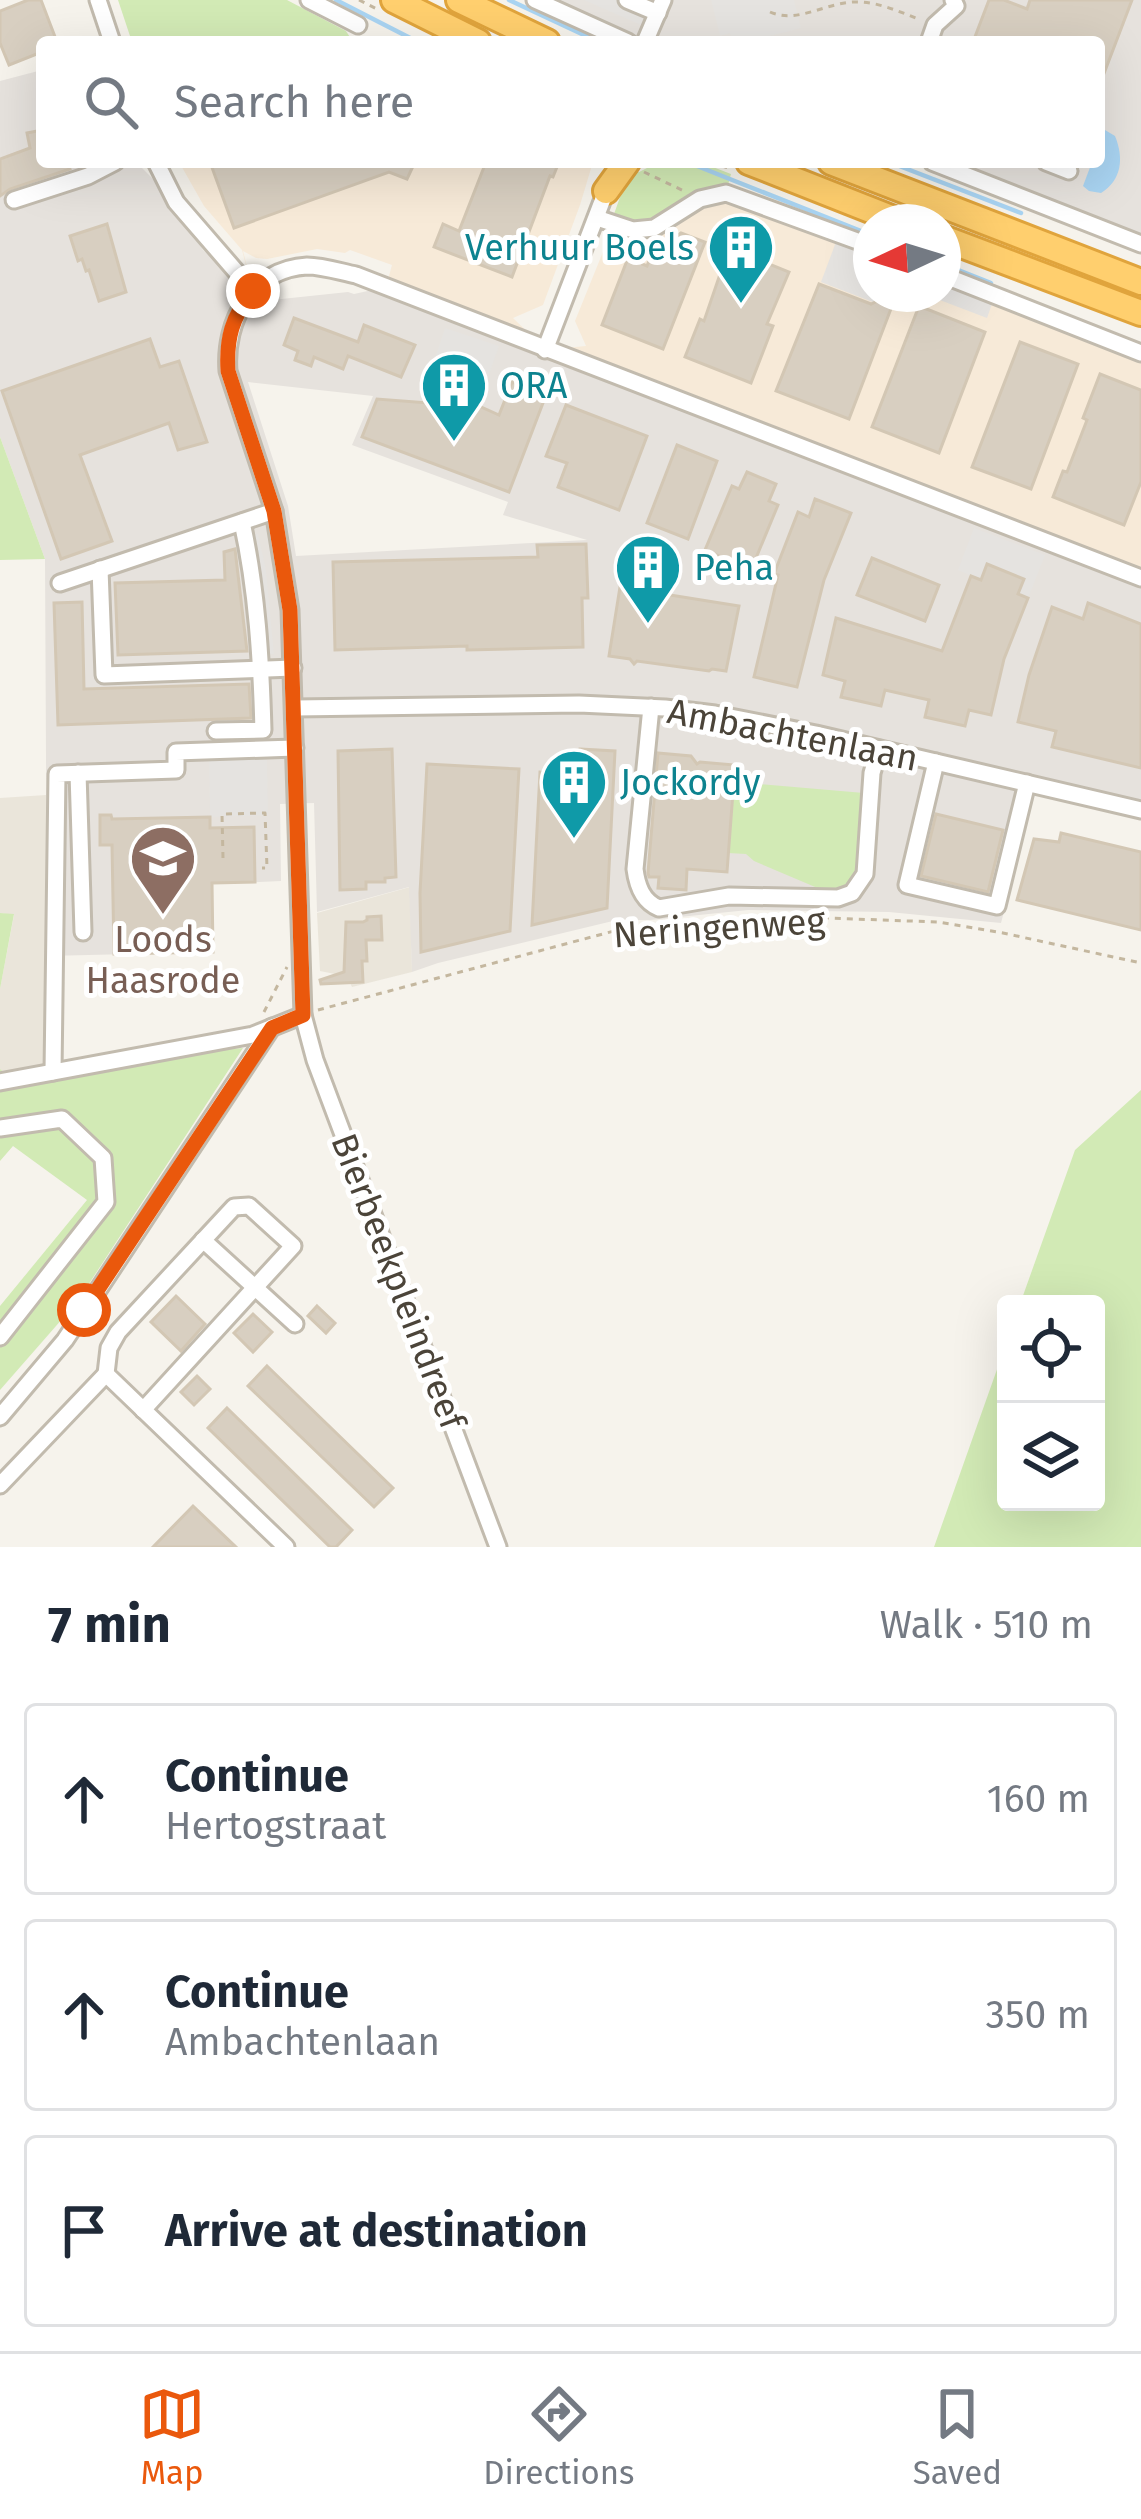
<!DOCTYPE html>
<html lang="en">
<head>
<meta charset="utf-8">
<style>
	:root { --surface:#fff; --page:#f6f6f7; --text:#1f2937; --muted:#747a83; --line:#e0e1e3; --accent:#ea580c }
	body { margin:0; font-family:"Fira Sans",sans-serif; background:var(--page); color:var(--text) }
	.controls { position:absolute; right:36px; bottom:36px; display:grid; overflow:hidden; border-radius:12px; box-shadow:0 12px 48px #0002 }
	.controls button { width:108px; height:108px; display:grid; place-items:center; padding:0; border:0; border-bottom:3px solid var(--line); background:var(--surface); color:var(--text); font:60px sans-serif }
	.compass { position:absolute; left:853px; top:204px; width:108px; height:108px; border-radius:50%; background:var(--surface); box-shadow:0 12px 48px #0002; rotate:266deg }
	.stop { position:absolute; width:36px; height:36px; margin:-27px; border:9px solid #ea580c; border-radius:50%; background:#fff }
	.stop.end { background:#ea580c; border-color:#fff; box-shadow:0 3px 12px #0008 }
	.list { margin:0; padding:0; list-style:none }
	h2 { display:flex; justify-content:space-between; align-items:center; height:156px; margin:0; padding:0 48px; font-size:51px }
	h2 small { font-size:39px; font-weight:400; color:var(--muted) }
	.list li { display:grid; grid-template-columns:78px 1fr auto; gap:36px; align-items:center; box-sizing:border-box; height:192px; margin:0 24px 24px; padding:0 24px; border:3px solid var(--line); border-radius:12px }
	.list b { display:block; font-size:45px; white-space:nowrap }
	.list p { margin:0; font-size:39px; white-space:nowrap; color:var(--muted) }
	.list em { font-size:39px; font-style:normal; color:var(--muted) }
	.icon { flex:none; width:66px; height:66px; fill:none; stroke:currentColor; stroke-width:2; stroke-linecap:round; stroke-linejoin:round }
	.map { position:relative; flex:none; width:1141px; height:1547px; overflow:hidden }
	.search { position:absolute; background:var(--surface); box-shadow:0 12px 48px #0002; left:36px; right:36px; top:36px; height:132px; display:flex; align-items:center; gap:30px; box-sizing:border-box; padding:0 42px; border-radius:12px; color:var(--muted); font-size:45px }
	.sheet { height:804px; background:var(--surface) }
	nav { display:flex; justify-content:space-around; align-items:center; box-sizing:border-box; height:168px; border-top:3px solid var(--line); background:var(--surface); font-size:33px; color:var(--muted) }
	nav a { display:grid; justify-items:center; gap:6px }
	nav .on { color:var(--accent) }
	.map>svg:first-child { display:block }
	.residential { fill:#eae5da }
	.commercial { fill:#f7ead8 }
	.industrial { fill:#e6e2dd; fill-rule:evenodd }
	.green { fill:#d2eab5 }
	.parking { fill:#e5e3e0 }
	.water { fill:#a9d4f2 }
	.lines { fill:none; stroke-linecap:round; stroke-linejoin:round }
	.stream { stroke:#a9d4f2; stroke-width:4.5 }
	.building { fill:#d8cfc1; stroke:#d3c7b4; stroke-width:3 }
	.minor-casing { stroke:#c2bbae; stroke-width:21 }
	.highway-casing { stroke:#e0a43c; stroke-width:30 }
	.path { stroke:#c4b79f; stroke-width:3; stroke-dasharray:6 6; stroke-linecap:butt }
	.minor { stroke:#fff; stroke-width:15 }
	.highway { stroke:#ffcf6e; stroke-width:24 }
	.route { stroke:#ea580c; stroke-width:15 }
	.labels { text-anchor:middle; stroke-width:10; stroke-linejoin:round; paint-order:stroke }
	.culture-label { font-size:36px; fill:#0d838f; stroke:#fff; text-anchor:start }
	.street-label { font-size:36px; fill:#4b4439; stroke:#fff }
	.education-label { font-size:36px; fill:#785e54; stroke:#fff }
</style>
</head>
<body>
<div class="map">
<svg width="1141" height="1547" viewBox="0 0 1141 1547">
	<rect width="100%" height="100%" fill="#f6f3ec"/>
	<!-- residential -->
	<g class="residential">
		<path d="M46 795 47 1066 12 1080 0 1069V989L14 915 0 913V798Z"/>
		<path d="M410 887 412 972 352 987 344 971 335 974 320 971 317 913Z"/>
	</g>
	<!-- commercial -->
	<path class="commercial" d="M179 162H593L580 205 543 305 513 318 546 350 586 346 575 321 609 237 654 228 700 199 726 193 871 246V294H943V275L1141 353V578L545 350 386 287 392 265 350 250 345 253 317 249 267 259 256 258 243 251 253 291 242 250 204 206Z"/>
	<!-- industrial -->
	<g class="industrial">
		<path d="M549 0H1141V244L937 162H1099V42H643Z"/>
		<path d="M42 70V162H136L176 202 203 250 268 304 272 300 348 292 354 294 386 287 1141 578V810L1037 786 1001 923 889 912 748 910 650 920H617L438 963 412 972 409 887 317 912 314 803 280 804 281 881 212 884 213 952 47 956 45 559 0 437V81ZM248 382 373 396 352 445 508 502 503 515 587 540 296 556 288 506Z"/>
	</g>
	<!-- green -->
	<g class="green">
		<path d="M118 0H287L346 31 353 42H132Z"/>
		<path d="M659 162H700L731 174 726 193 633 230 614 214 629 172H639Z"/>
		<path d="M0 437 45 559 0 560Z"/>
		<path d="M734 782 864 793C862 815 863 874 845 887 839 892 834 891 827 892L754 861 746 854 728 853Z"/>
		<path d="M0 913 14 914 0 989Z"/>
		<path d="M243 1048 77 1302 0 1390V1306L87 1200 13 1146 0 1161V1069L12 1079 193 1052Z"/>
		<path d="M1141 1090V1547H934L1006 1344V1502H1096V1304H1020L1075 1150Z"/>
	</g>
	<!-- parking -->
	<g class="parking">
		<path d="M584 0H652L641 25Z"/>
		<path d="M711 0H794L801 28 746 42H732L730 33 720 36Z"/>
		<path d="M836 242 871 255V294H887L885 299 880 297 878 304 821 282Z"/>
		<path d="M943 282 993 301 987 318 924 294H943Z"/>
		<path d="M445 328 499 346 480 400 427 382Z"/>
		<path d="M974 528 1045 555 1028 598 1018 594 988 565 981 580 958 570Z"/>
		<path d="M258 534 266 570 274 654 261 655 245 538Z"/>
		<path d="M267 758 268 815 210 817 209 759Z"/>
	</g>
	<!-- water -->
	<path class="water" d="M1105 130 1115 136C1124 158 1122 180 1101 193L1089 191 1083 186 1092 162H1099V141Z"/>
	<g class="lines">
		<!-- stream -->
		<g class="stream">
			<path d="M336 0 418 42"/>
			<path d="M509 0 599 42"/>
			<path d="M687 162 871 235"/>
			<path d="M889 162 1021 213"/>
			<path d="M943 264 991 283"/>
		</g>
	</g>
	<!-- building -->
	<g class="building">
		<path d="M28 0H41L57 42H42V52L9 65 0 43V11Z"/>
		<path d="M989 0H1004L1027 9 1030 0H1132L1100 84 1099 42H973Z"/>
		<path d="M42 130V162H68L70 169 10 189 0 196V159L30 148 27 133Z"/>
		<path d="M210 162H415L407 179 389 172 234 228Z"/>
		<path d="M486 162H559L553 177 550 176 512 277 434 247 443 224 459 231Z"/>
		<path d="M107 224 126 292 99 301 89 270 86 271 82 259 78 261 70 236Z"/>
		<path d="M681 233 705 242 663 349 602 325 628 258 647 266 652 253Z"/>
		<path d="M729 248 789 272 767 324 773 326 751 383 685 357 700 319 704 321Z"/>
		<path d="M819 284 871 304 888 296 892 306 849 419 776 391Z"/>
		<path d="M919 306 985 332 939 453 872 427Z"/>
		<path d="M294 318 358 342 364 325 415 345 401 377 348 356 343 369 314 357 311 366 295 360 298 351 284 345Z"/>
		<path d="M150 339 160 367 179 361 207 442 178 450 169 423 80 455 112 541 61 559 2 391Z"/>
		<path d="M1020 342 1078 364 1031 489 972 467Z"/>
		<path d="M1100 374 1141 390V482L1124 525 1053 497 1063 471 1067 472 1087 420 1083 418Z"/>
		<path d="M512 382 546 395 509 492 362 437 377 399 481 407 499 415Z"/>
		<path d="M566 405 647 436 619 510 558 487 567 463 546 456Z"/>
		<path d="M677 445 717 461 688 539 647 523Z"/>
		<path d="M747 472 776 484 769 501 778 505 751 570 705 550 732 486 739 489Z"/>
		<path d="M815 499 851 513 824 580 797 687 754 677 778 575 774 574 798 512 809 517Z"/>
		<path d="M586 544 588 598H582L583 647 467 650V646L335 650 333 562 538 557 537 545Z"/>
		<path d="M235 549 247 651 118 655 115 583 225 580 224 552Z"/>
		<path d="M872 558 939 585 925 621 857 595Z"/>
		<path d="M987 564 1024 579 1018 594 1028 598 1004 659 991 715 969 710 965 726 925 717 929 700 885 690 881 706 841 697 845 681 823 675 836 618 942 651 971 576 981 580Z"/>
		<path d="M620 587 739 606 726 671 712 669 709 671 637 661 634 664 630 659 609 656Z"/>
		<path d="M82 602 84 689 249 684 251 718 58 725 54 603Z"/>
		<path d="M1088 603 1141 624V768L1052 747 1056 731 1018 722 1029 675 1052 607 1083 619Z"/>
		<path d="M392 749 396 877 385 878V882H366V889L340 890 338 751Z"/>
		<path d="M580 749 615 751 607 908 532 925 540 772 578 774Z"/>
		<path d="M658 753 691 756 697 764 700 762 735 765 727 872 687 869 686 890 658 888 659 877H649L648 873Z"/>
		<path d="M427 764 519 769 510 931 421 952 420 893Z"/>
		<path d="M936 814 1003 830 988 892 921 876Z"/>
		<path d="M100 815H111L112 819 210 817V828L254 827 255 882 212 883 213 952 114 954 112 845H100Z"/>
		<path d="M1061 833 1141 852V930L1017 900 1034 839 1059 842Z"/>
		<path d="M381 916 382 940H366L367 961H362L363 982 321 984 320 980 344 972 346 922H363L367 920V917Z"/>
		<path d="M176 1296 205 1324 181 1351 151 1322Z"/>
		<path d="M317 1306 335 1323 326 1333 308 1316Z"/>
		<path d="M253 1314 272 1332 253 1352 234 1333Z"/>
		<path d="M267 1366 393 1488 374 1507 248 1386Z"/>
		<path d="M197 1376 210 1389 194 1405 181 1392Z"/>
		<path d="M227 1408 352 1530 336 1547H330L208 1428Z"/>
		<path d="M193 1506 236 1547H153Z"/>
	</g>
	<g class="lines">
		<defs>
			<g id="minor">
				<path d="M98 0 112 42"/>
				<path d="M309 0 358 25"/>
				<path d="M535 0 628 42"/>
				<path d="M627 0 658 13"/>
				<path d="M645 42 663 0"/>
				<path d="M929 42 935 25 956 6 953 0"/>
				<path d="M156 162 176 202 253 291"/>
				<path d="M932 162 1141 244"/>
				<path d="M1046 162 1069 171"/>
				<path d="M14 200 88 176 115 162"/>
				<path d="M597 218 633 230 654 228 700 199 726 193 871 246"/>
				<path d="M943 275 1141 353"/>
				<path d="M545 350 606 191"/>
				<path d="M100 569 104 675 293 668"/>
				<path d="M60 583 274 511"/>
				<path d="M651 707 635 869C637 885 642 901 659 908L729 896 838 898 852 893 865 874 872 773 879 749"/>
				<path d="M295 708 579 704 665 708 715 714 816 734 1141 810"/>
				<path d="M216 731 263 730C261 659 257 591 242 522"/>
				<path d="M936 762 907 885 997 906 1027 783"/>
				<path d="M78 773 83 932"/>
				<path d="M53 1072 57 774 176 770V752L295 748"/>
				<path d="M0 1082 253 1035 303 1015"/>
				<path d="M0 1128 62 1119 103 1158 106 1202 0 1337"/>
				<path d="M203 1240 295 1324"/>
				<path d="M106 1374 109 1348 118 1332 234 1207 249 1206 293 1246 143 1410"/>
				<path d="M0 1417 65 1340 272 1027"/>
				<path d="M0 1485 106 1374 286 1547"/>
				<path d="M498 1547 315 1060 303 1015 290 610 274 511 228 371C224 321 252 269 307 266 323 266 341 272 356 275L1141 578"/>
			</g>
			<g id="highway">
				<path d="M394 0 478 42"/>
				<path d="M459 0 547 42"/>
				<path d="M749 162 901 222"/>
				<path d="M831 162 1141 282"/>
				<path d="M606 191 627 162"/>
				<path d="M943 238 1141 313"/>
			</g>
		</defs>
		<!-- minor casing -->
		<use href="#minor" class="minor-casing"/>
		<!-- highway casing -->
		<use href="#highway" class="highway-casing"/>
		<!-- path -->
		<g class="path">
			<path d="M359 0 379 10"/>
			<path d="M770 12C797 24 825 3 854 2 876 1 898 11 918 19"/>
			<path d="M710 162 731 169"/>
			<path d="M644 172 684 191"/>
			<path d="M223 858 222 814 265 813 267 868H262"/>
			<path d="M318 1010 614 931 675 923 769 916 938 922 1003 933 1141 963"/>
			<path d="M264 1012 287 967"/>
		</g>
		<!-- minor -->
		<use href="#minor" class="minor"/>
		<!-- highway -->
		<use href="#highway" class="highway"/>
	</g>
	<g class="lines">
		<!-- route -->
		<path class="route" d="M84 1310 272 1028 303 1015 290 610 274 511 228 371C226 339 232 316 253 291"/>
	</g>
	<!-- icons -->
	<defs>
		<symbol id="building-pin" viewBox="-11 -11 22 30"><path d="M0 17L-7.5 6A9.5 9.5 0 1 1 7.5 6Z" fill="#0f9aa8" stroke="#fff"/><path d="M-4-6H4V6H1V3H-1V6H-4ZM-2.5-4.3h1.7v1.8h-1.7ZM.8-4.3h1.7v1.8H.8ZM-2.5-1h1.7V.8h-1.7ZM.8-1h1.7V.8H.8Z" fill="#fff"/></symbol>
		<symbol id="university-pin" viewBox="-11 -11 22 30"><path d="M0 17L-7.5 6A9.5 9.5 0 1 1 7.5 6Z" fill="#8d6e63" stroke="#fff"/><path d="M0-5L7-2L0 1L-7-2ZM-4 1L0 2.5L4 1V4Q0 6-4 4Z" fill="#fff"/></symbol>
	</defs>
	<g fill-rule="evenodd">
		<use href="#building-pin" x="703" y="209" width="76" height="104"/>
		<use href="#building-pin" x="416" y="347" width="76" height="104"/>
		<use href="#building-pin" x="610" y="529" width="76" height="104"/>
		<use href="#building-pin" x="536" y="744" width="76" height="104"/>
		<use href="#university-pin" x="125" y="820" width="76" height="104"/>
	</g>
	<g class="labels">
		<!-- culture labels -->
		<g class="culture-label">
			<text x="694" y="260" text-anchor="end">Verhuur Boels</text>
			<text x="500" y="398">ORA</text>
			<text x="694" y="580">Peha</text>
			<text x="620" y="795">Jockordy</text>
		</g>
		<!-- street labels -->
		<g class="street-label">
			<text transform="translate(793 734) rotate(11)" y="13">Ambachtenlaan</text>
			<text transform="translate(719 927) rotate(-4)" y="13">Neringenweg</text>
			<text transform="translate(399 1281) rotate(69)" y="13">Bierbeekpleindreef</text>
		</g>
		<!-- education labels -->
		<g class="education-label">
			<text x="163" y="952">Loods<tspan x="163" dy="41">Haasrode</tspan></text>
		</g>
	</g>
</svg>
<div class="controls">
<button><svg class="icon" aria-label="locate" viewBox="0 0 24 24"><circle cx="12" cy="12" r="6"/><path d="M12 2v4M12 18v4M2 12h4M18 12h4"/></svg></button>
<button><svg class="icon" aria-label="layers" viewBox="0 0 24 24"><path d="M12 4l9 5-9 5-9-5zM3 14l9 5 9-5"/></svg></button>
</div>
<svg class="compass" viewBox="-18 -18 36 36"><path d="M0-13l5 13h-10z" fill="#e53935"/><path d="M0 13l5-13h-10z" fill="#747a83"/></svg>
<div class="stop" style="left:84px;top:1310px"></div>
<div class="stop end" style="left:253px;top:291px"></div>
<div class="search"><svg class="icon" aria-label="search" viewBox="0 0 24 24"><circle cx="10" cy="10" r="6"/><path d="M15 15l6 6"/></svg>Search here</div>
</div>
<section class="sheet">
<h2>7 min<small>Walk · 510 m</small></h2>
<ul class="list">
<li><svg class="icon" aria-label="ahead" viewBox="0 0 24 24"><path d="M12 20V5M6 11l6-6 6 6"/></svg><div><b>Continue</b><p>Hertogstraat</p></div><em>160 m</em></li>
<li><svg class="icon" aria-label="ahead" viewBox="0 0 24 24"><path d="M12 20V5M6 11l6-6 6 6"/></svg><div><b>Continue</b><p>Ambachtenlaan</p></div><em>350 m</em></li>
<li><svg class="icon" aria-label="arrive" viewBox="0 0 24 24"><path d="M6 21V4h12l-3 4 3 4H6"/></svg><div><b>Arrive at destination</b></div></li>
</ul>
</section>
<nav>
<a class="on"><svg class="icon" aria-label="map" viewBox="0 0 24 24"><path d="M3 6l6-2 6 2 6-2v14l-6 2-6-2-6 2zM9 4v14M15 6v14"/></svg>Map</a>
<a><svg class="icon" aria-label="directions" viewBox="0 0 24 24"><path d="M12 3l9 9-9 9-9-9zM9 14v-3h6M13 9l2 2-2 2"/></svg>Directions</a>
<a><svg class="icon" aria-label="saved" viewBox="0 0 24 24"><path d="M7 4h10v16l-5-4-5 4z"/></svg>Saved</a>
</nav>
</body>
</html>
